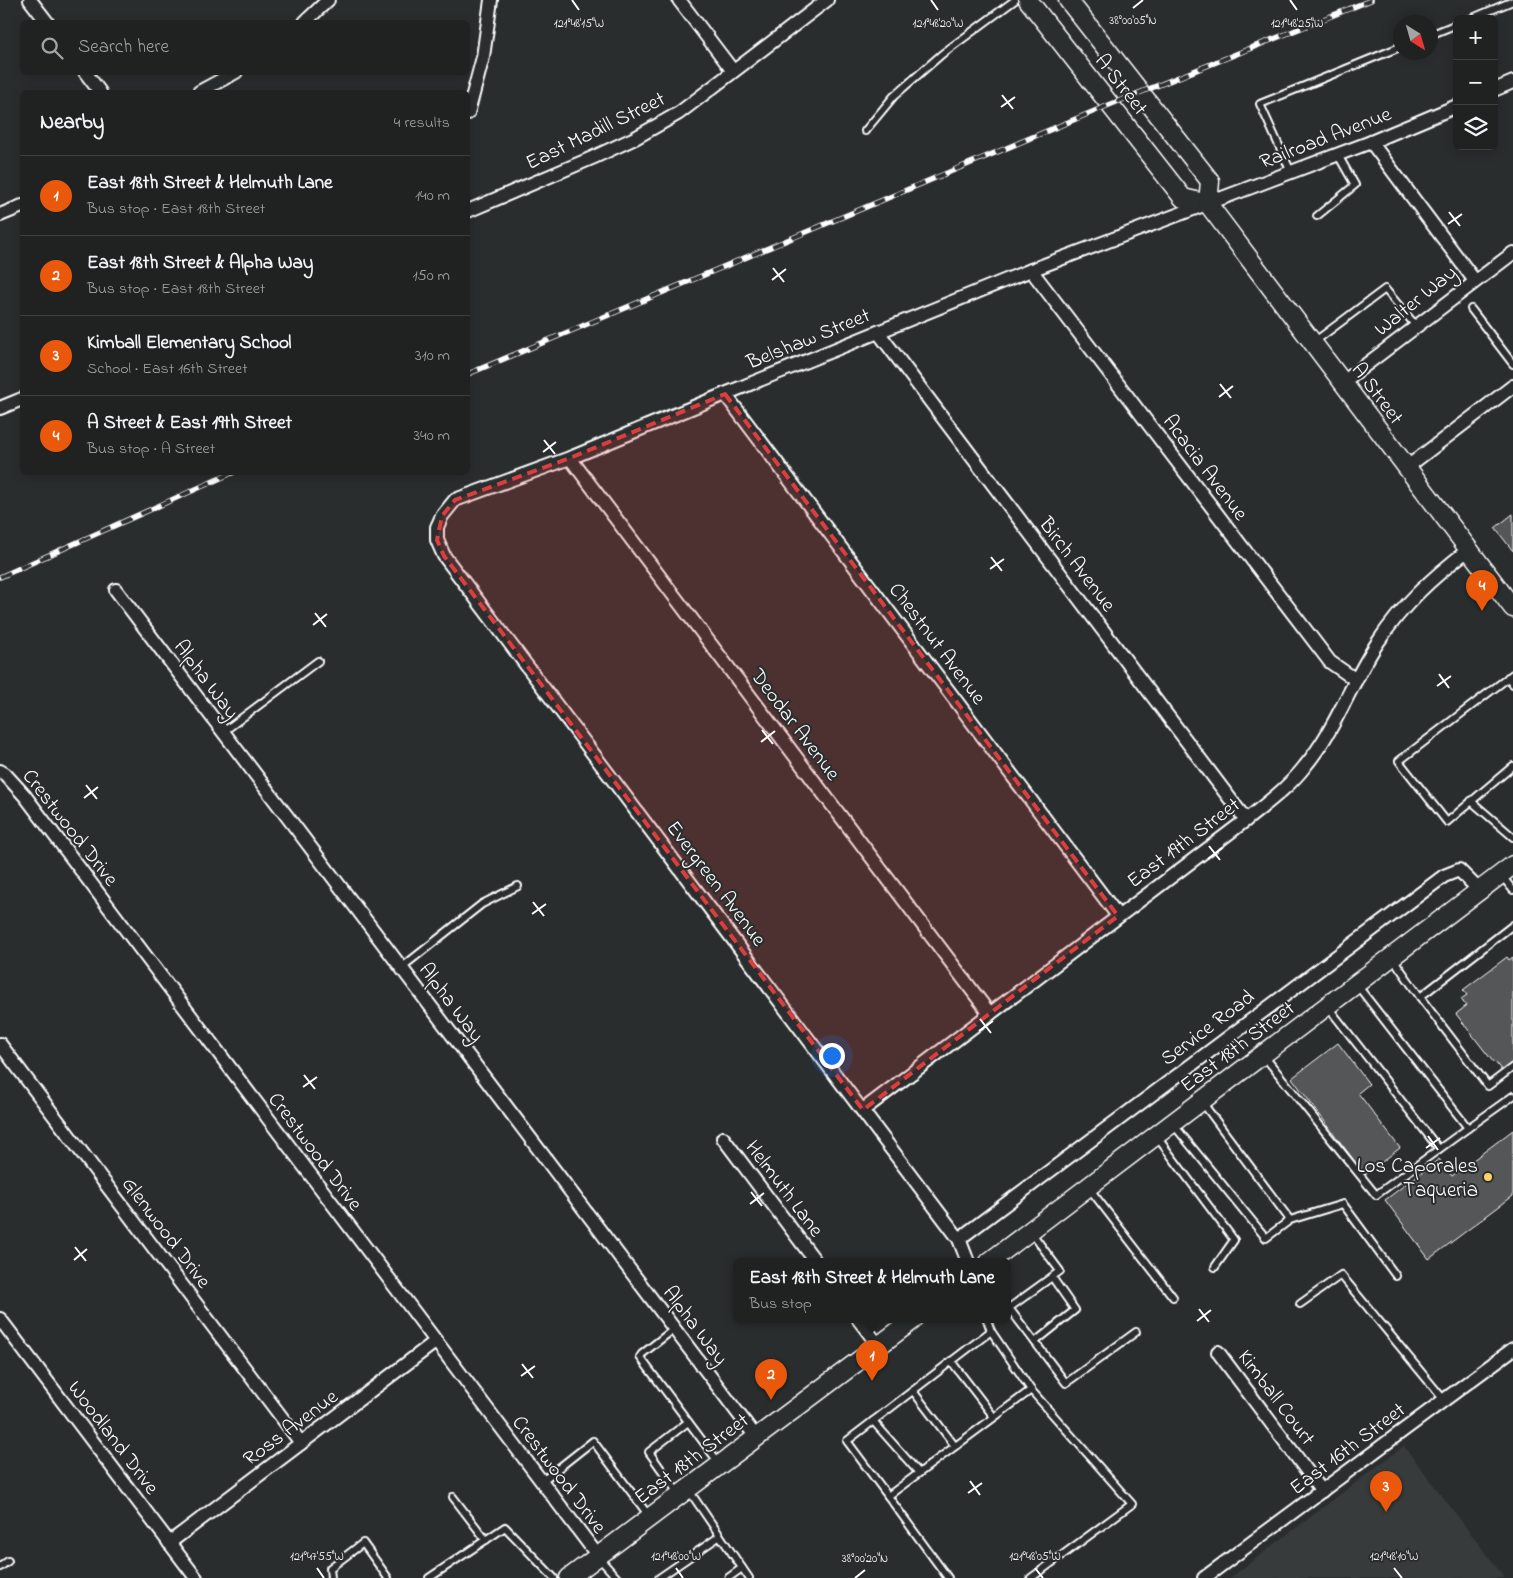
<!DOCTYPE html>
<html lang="en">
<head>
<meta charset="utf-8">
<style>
	:root { --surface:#202222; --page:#2d2f2f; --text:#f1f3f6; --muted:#a2a4a5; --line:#3d3f40; --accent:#ea580c }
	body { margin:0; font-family:"Indie Flower",sans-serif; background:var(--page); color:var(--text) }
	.controls { position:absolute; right:15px; top:15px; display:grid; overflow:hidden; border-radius:8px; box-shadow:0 2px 12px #0003 }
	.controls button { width:45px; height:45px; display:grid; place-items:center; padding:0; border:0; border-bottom:1px solid var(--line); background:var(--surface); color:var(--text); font:25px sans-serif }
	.compass { position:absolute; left:1393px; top:15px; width:45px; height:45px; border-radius:50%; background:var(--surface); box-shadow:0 2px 12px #0003; rotate:143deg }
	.you { position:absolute; left:831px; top:1055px; width:18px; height:18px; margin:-12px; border:4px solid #fff; border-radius:50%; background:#1a73e8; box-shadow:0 0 0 8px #1a73e833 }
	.badge { display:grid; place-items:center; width:32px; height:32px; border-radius:50%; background:var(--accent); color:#fff; font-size:16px; font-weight:700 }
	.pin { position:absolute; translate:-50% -41px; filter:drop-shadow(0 1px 2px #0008) }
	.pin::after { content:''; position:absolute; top:26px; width:18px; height:15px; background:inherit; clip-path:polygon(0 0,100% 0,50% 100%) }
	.popup { position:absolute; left:733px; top:1258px; width:278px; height:65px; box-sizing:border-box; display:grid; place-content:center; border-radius:8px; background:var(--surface); filter:drop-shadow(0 1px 4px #0005); font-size:16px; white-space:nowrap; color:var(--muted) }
	.popup b { font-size:19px; color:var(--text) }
	.popup::after { content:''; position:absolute; left:50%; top:100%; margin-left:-10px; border:10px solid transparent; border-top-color:var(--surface) }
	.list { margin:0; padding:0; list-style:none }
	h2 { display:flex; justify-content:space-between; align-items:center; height:65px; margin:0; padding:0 20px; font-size:21px }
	h2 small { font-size:16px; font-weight:400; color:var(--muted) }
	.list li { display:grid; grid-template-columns:32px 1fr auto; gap:15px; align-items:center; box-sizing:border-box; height:80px; padding:0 20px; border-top:1px solid var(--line) }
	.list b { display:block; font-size:19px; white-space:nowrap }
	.list p { margin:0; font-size:16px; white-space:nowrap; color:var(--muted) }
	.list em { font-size:16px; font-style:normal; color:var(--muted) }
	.icon { flex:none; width:28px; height:28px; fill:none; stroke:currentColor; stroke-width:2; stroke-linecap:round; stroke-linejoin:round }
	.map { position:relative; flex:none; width:1513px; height:1578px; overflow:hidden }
	.search { position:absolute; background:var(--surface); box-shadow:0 2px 12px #0003; left:20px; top:20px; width:450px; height:55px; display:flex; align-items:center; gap:12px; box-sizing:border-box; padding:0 18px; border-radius:8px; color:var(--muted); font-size:19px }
	.panel { position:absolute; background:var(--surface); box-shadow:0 2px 12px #0003; left:20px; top:90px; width:450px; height:385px; border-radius:8px }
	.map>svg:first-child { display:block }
	.built { fill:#373a3b }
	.building { fill:#555758; stroke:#fff }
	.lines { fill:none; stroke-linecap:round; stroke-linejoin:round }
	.service-casing { stroke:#fff; stroke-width:10 }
	.minor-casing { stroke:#fff; stroke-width:16 }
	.secondary-casing { stroke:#fff; stroke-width:21 }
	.service { stroke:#2a2d2e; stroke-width:6 }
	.minor { stroke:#2a2d2e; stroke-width:12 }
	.secondary { stroke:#2a2d2e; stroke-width:18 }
	.rail-casing { stroke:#fff; stroke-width:5.5 }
	.rail { stroke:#2a2d2e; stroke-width:4; stroke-dasharray:11; stroke-linecap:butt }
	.marked { fill:#da3e3e; fill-opacity:0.2; stroke:#da3e3e; stroke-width:4; stroke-dasharray:10 6; stroke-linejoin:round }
	.ticks { fill:none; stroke:#fff; stroke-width:2 }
	.poi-dot { fill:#ffd166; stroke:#2a2d2e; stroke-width:2 }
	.labels { text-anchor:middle; stroke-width:4; stroke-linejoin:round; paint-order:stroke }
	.street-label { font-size:21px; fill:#fff; stroke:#2a2d2e }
	.poi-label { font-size:21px; fill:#fff; stroke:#2a2d2e; text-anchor:end }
	.ticks-label { font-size:12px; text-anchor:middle; fill:#fff; stroke:#2a2d2e; stroke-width:4; stroke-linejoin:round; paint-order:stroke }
</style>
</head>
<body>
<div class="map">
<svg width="1513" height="1578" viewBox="0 0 1513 1578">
	<rect width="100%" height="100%" fill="#2a2d2e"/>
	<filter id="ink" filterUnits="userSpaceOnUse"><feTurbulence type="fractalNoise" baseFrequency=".02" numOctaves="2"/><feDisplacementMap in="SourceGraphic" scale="10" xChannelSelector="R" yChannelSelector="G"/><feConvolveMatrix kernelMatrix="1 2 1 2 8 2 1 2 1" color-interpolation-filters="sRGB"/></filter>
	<g filter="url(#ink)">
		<!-- built -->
		<path class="built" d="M1404 1446 1505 1578H1230Z"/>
		<!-- building -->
		<g class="building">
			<path d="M1513 514V551L1495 528Z"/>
			<path d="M1507 957 1509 960 1513 957V1062L1502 1071 1495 1062 1494 1063 1456 1014 1466 1006 1461 999 1467 995 1463 990Z"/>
			<path d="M1338 1043 1369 1084 1358 1093 1400 1148 1365 1175 1292 1078Z"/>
			<path d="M1513 1130V1196L1429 1259 1385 1200 1439 1159 1452 1176Z"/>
		</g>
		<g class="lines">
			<defs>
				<g id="service">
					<path d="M1470 19 1513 1"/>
					<path d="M1430 35 1457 24"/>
					<path d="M865 131 894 96 942 54 1015 0"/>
					<path d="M1291 172 1260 104 1400 47"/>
					<path d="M1317 216 1355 185 1338 155"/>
					<path d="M1471 309 1513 364"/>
					<path d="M1314 342 1385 289 1416 326"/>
					<path d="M1513 674 1399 761 1447 822 1513 766"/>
					<path d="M1508 677 1513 684"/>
					<path d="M223 732 318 661"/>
					<path d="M1471 801 1513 837"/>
					<path d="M1501 875 1513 890"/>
					<path d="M1513 925 1420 997 1488 1086 1513 1067"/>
					<path d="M1392 957 1420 997"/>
					<path d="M401 968 482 904 518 886"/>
					<path d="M1357 985 1468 1128 1513 1096"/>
					<path d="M1328 1007 1439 1149"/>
					<path d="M1264 1056 1376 1195 1468 1128"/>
					<path d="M1173 1124 1266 1238 1290 1220 1202 1102"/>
					<path d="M1157 1137 1234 1240 1215 1267"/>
					<path d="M1089 1188 1173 1297"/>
					<path d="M1290 1220 1343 1204 1396 1276"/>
					<path d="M1031 1232 1060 1271 1009 1308 1066 1383 1136 1332"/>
					<path d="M1300 1304 1341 1275 1444 1400"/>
					<path d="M987 1320 991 1331 1031 1390 1132 1504 1031 1578"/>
					<path d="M674 1329 642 1354 640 1357 719 1463"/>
					<path d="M1035 1342 1075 1310 1052 1277"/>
					<path d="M951 1361 994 1417"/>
					<path d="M913 1391 955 1446"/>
					<path d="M873 1421 919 1473"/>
					<path d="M541 1482 593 1441 649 1516"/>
					<path d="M688 1489 749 1578"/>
					<path d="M678 1493 649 1452 688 1422"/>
					<path d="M888 1496 847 1441 991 1331"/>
					<path d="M453 1497 486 1540"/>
					<path d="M599 1558 617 1578"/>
					<path d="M0 1567 8 1561"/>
					<path d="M331 1578 330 1568 363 1543 388 1578"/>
					<path d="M429 1578 505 1527 554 1578"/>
					<path d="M659 1578 720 1536"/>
					<path d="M728 1578 742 1568"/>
					<path d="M948 1578 888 1496 1031 1390"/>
				</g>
				<g id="minor">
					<path d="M30 0 47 22"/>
					<path d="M679 0 733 71"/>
					<path d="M305 22 328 0"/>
					<path d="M85 72 100 92"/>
					<path d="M1494 90 1513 82"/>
					<path d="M199 92 236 72"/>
					<path d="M468 113 483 57 491 0"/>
					<path d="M1371 142 1475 281"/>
					<path d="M468 211 592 158 635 138 679 113 827 0"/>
					<path d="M0 215 22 206"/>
					<path d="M1031 270 1330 662 1356 680"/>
					<path d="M878 332 1246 820"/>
					<path d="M1342 383 1513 253"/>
					<path d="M725 394 1118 916"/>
					<path d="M0 408 22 399"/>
					<path d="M570 458 990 1014"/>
					<path d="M1406 468 1513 386"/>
					<path d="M116 590 756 1437"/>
					<path d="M0 771 5 774 25 796 598 1556"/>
					<path d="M0 1044 301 1443"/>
					<path d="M863 1110 1246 820C1267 803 1289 787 1305 766 1336 729 1351 682 1378 642 1404 603 1432 578 1468 550"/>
					<path d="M723 1138 816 1262"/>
					<path d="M959 1239 1444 876 1459 870 1479 890"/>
					<path d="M968 1262 959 1239 444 556 437 540V527L442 516 455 500 570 458 725 394 1031 270 1371 142 1457 106"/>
					<path d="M0 1319 196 1578"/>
					<path d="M859 1320 878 1345"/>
					<path d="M1218 1352 1322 1491"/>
					<path d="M169 1543 435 1342"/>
					<path d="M1204 1578 1513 1349"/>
				</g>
				<g id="secondary">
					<path d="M1028 0 1183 198 1208 204 1513 608"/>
					<path d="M1068 0 1210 181 1208 204"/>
					<path d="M989 1262 1513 865"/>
					<path d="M569 1578 913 1320"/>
				</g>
			</defs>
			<!-- service casing -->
			<use href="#service" class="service-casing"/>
			<!-- minor casing -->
			<use href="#minor" class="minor-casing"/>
			<!-- secondary casing -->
			<use href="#secondary" class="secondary-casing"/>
			<!-- service -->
			<use href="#service" class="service"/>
			<!-- minor -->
			<use href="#minor" class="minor"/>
			<!-- secondary -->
			<use href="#secondary" class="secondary"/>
			<defs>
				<g id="rail">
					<path d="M468 374 1109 105 1371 0"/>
					<path d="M0 577 234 472"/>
				</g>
			</defs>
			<!-- rail casing -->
			<use href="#rail" class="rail-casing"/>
			<!-- rail -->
			<use href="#rail" class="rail"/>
		</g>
	</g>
	<!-- marked area -->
	<path class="marked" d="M725 394 1118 916 863 1110 444 556 437 540 442 516 455 500 570 458Z"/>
	<!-- ticks -->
	<path class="ticks" d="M572 0 579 10M931 0 938 10M1290 0 1297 10M1133 8 1143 0M1002 95 1013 109M1001 107 1015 97M1449 212 1460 226M1448 224 1462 214M773 268 784 282M772 280 786 269M1220 384 1231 398M1219 397 1233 386M544 440 555 454M543 452 556 442M991 557 1002 571M990 569 1004 559M315 613 326 627M313 625 327 614M1439 674 1449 688M1437 686 1451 676M762 730 773 744M761 742 775 731M86 785 97 799M84 798 98 787M1209 846 1220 860M1208 859 1222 848M533 902 544 916M532 914 546 904M980 1019 991 1033M979 1031 993 1021M304 1075 315 1089M303 1087 317 1077M1428 1136 1438 1150M1426 1148 1440 1138M751 1192 762 1206M750 1204 764 1193M75 1247 86 1261M74 1260 87 1249M1199 1309 1209 1322M1197 1321 1211 1310M522 1364 533 1378M521 1376 535 1366M970 1481 980 1495M968 1493 982 1483M317 1568 324 1578M676 1568 683 1578M1035 1568 1043 1578M1394 1568 1402 1578M855 1578 865 1570"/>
	<!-- markers -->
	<circle class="poi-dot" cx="1488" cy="1177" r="5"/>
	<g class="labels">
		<!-- street labels -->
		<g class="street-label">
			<text transform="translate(1122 84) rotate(52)" y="7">A Street</text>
			<text transform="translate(595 130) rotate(-26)" y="7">East Madill Street</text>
			<text transform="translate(1325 137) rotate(-21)" y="7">Railroad Avenue</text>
			<text transform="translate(1415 300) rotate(-39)" y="7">Walter Way</text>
			<text transform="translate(808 338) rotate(-22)" y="7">Belshaw Street</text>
			<text transform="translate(1378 393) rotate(53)" y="7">A Street</text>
			<text transform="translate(1206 467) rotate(53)" y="7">Acacia Avenue</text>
			<text transform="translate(1078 564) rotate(53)" y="7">Birch Avenue</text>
			<text transform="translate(938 643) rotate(53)" y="7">Chestnut Avenue</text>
			<text transform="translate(207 679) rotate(53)" y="7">Alpha Way</text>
			<text transform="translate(796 724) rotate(53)" y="7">Deodar Avenue</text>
			<text transform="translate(71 827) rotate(52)" y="7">Crestwood Drive</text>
			<text transform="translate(1183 842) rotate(-37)" y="7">East 19th Street</text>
			<text transform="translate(717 883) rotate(53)" y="7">Evergreen Avenue</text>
			<text transform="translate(452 1002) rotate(53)" y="7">Alpha Way</text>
			<text transform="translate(1207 1027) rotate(-37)" y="7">Service Road</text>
			<text transform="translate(1237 1046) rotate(-37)" y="7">East 18th Street</text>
			<text transform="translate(316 1151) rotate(53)" y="7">Crestwood Drive</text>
			<text transform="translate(785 1188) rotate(53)" y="7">Helmuth Lane</text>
			<text transform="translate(167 1232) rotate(53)" y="7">Glenwood Drive</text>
			<text transform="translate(696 1325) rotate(53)" y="7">Alpha Way</text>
			<text transform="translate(1277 1397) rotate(53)" y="7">Kimball Court</text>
			<text transform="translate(290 1427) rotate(-37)" y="7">Ross Avenue</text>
			<text transform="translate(114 1437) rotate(53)" y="7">Woodland Drive</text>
			<text transform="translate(1347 1448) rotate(-37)" y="7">East 16th Street</text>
			<text transform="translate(691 1458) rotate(-37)" y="7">East 18th Street</text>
			<text transform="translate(560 1474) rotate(53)" y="7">Crestwood Drive</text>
		</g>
		<!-- poi labels -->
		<g class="poi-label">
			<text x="1478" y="1172">Los Caporales<tspan x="1478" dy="24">Taqueria</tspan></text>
		</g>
	</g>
	<g class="ticks-label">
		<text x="1133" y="24">38°00'05"N</text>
		<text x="579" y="27">121°48'15"W</text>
		<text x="938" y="27">121°48'20"W</text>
		<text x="1297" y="27">121°48'25"W</text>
		<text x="317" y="1560">121°47'55"W</text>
		<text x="676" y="1560">121°48'00"W</text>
		<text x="1035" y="1560">121°48'05"W</text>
		<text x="1394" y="1560">121°48'10"W</text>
		<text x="865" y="1562">38°00'20"N</text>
	</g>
</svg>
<div class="controls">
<button>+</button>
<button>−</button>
<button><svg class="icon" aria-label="layers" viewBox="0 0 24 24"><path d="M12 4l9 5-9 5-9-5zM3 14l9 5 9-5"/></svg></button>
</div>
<svg class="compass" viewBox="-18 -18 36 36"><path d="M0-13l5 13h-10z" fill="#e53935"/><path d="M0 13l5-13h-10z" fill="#a2a4a5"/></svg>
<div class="you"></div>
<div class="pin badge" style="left:872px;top:1381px">1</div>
<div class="popup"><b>East 18th Street &amp; Helmuth Lane</b>Bus stop</div>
<div class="pin badge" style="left:771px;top:1400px">2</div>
<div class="pin badge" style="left:1386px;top:1512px">3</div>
<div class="pin badge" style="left:1482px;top:611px">4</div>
<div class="search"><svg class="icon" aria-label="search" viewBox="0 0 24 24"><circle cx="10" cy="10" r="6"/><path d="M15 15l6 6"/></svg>Search here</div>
<section class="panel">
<h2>Nearby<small>4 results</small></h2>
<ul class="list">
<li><span class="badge">1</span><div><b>East 18th Street &amp; Helmuth Lane</b><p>Bus stop · East 18th Street</p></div><em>140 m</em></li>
<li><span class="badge">2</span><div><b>East 18th Street &amp; Alpha Way</b><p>Bus stop · East 18th Street</p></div><em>150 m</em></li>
<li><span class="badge">3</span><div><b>Kimball Elementary School</b><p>School · East 16th Street</p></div><em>310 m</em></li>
<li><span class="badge">4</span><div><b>A Street &amp; East 19th Street</b><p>Bus stop · A Street</p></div><em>340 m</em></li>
</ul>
</section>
</div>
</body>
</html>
